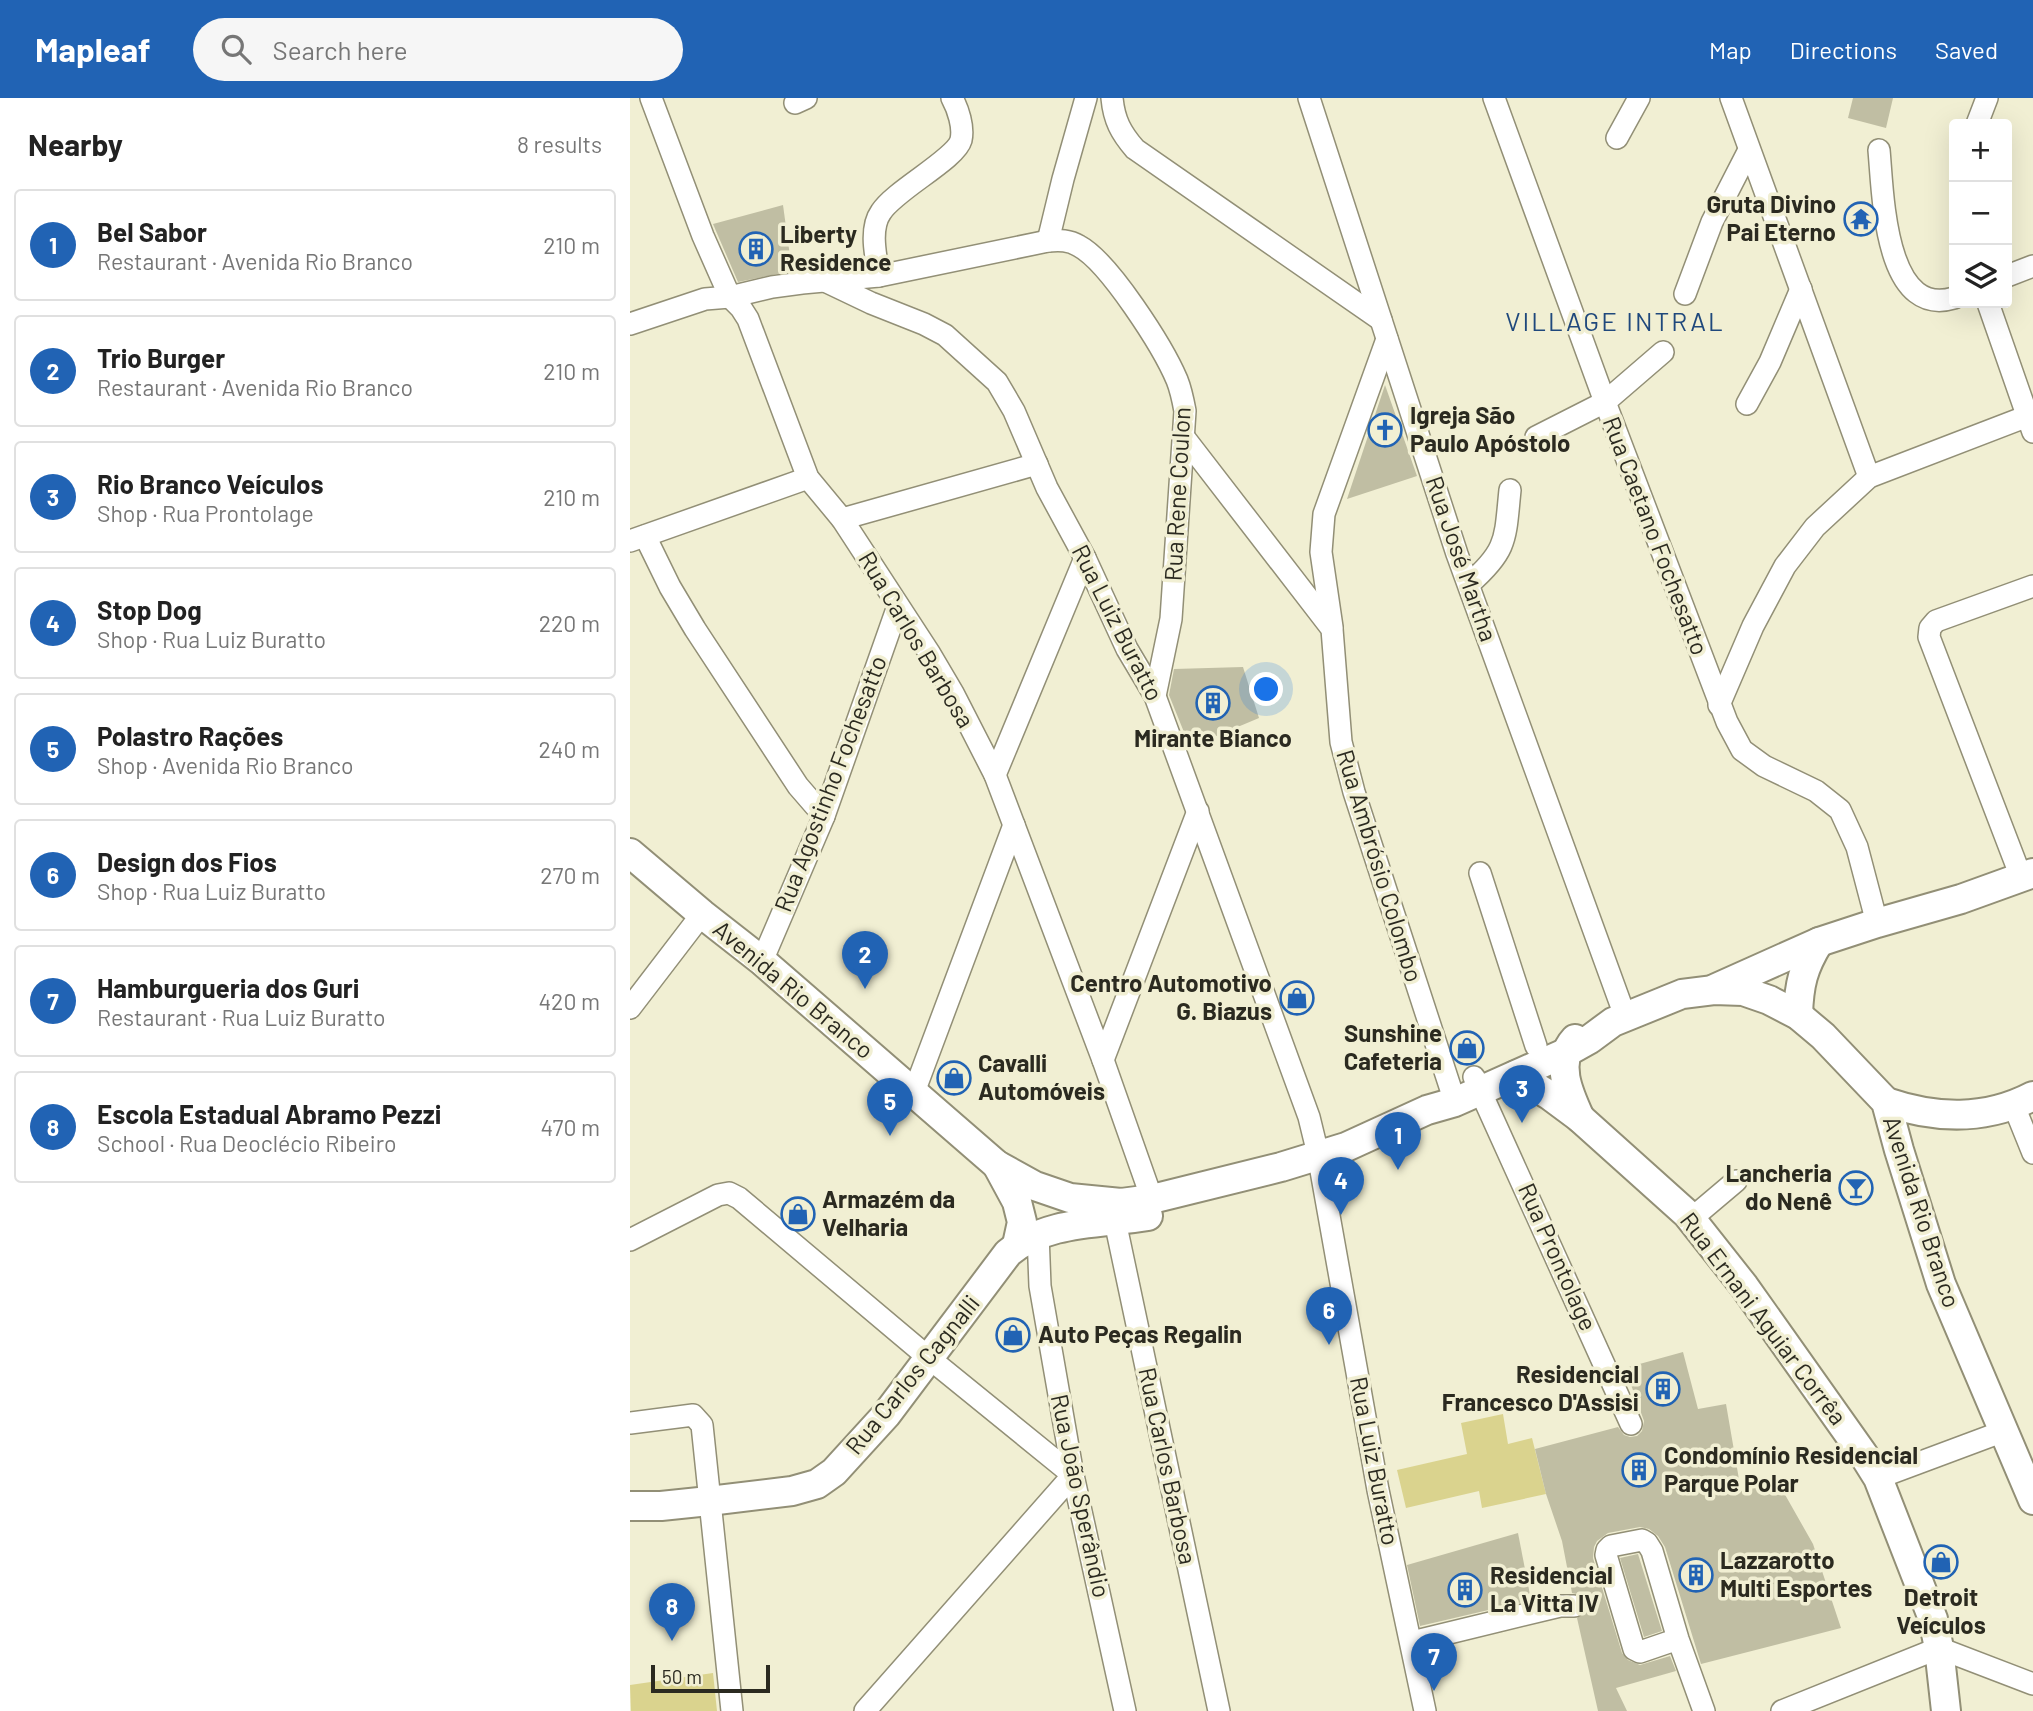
<!DOCTYPE html>
<html lang="en">
<head>
<meta charset="utf-8">
<style>
	:root { --surface:#fff; --page:#f6f6f6; --text:#222; --muted:#767676; --line:#e0e0e0; --accent:#2163b4 }
	body { margin:0; font-family:Barlow,sans-serif; background:var(--page); color:var(--text) }
	.controls { position:absolute; right:21px; top:21px; display:grid; overflow:hidden; border-radius:7px; box-shadow:0 7px 28px #0002 }
	.controls button { width:63px; height:63px; display:grid; place-items:center; padding:0; border:0; border-bottom:2px solid var(--line); background:var(--surface); color:var(--text); font:35px sans-serif }
	.scale { position:absolute; left:21px; bottom:18px; width:119px; box-sizing:border-box; padding-left:7px; border:4px solid #2b2a20; border-top:0; font-size:19px; line-height:24px; white-space:nowrap; color:#2b2a20; -webkit-text-stroke:5px #f1efd3; paint-order:stroke }
	.you { position:absolute; left:637px; top:592px; width:24px; height:24px; margin:-18px; border:5px solid #fff; border-radius:50%; background:#1a73e8; box-shadow:0 0 0 10px #1a73e833 }
	.badge { display:grid; place-items:center; width:46px; height:46px; border-radius:50%; background:var(--accent); color:#fff; font-size:23px; font-weight:700 }
	.pin { position:absolute; translate:-50% -58px; filter:drop-shadow(0 2px 4px #0008) }
	.pin::after { content:''; position:absolute; top:37px; width:24px; height:21px; background:inherit; clip-path:polygon(0 0,100% 0,50% 100%) }
	.list { margin:0; padding:0; list-style:none }
	h2 { display:flex; justify-content:space-between; align-items:center; height:91px; margin:0; padding:0 28px; font-size:30px }
	h2 small { font-size:23px; font-weight:400; color:var(--muted) }
	.list li { display:grid; grid-template-columns:46px 1fr auto; gap:21px; align-items:center; box-sizing:border-box; height:112px; margin:0 14px 14px; padding:0 14px; border:2px solid var(--line); border-radius:7px }
	.list b { display:block; font-size:26px; white-space:nowrap }
	.list p { margin:0; font-size:23px; white-space:nowrap; color:var(--muted) }
	.list em { font-size:23px; font-style:normal; color:var(--muted) }
	.icon { flex:none; width:38px; height:38px; fill:none; stroke:currentColor; stroke-width:2; stroke-linecap:round; stroke-linejoin:round }
	.map { position:relative; flex:none; width:1403px; height:1613px; overflow:hidden }
	header { display:flex; align-items:center; gap:42px; box-sizing:border-box; height:98px; padding:0 35px; background:var(--accent); color:#fff }
	header strong { font-size:33px }
	nav { display:flex; gap:38px; margin-inline-start:auto; font-size:24px }
	.search { width:490px; height:63px; background:var(--page); display:flex; align-items:center; gap:18px; box-sizing:border-box; padding:0 24px; border-radius:38px; color:var(--muted); font-size:26px }
	main { display:flex }
	aside { flex:1; background:var(--surface) }
	.map>svg:first-child { display:block }
	.green { fill:#dad38e }
	.building { fill:#c0bea3 }
	.lines { fill:none; stroke-linecap:round; stroke-linejoin:round }
	.minor-casing { stroke:#928f76; stroke-width:24 }
	.major-casing { stroke:#928f76; stroke-width:32 }
	.minor { stroke:#fff; stroke-width:21 }
	.major { stroke:#fff; stroke-width:28 }
	.labels { text-anchor:middle; stroke-width:7; stroke-linejoin:round; paint-order:stroke }
	.poi-label { font-size:24px; font-weight:bold; fill:#2b2a20; stroke:#f1efd3; text-anchor:start }
	.street-label { font-size:24px; fill:#2b2a20; stroke:#f1efd3 }
	.neighbourhood-label { font-size:26px; letter-spacing:2px; fill:#1f487c; stroke:#f1efd3 }
</style>
</head>
<body>
<header>
<strong>Mapleaf</strong>
<div class="search"><svg class="icon" aria-label="search" viewBox="0 0 24 24"><circle cx="10" cy="10" r="6"/><path d="M15 15l6 6"/></svg>Search here</div>
<nav><a>Map</a><a>Directions</a><a>Saved</a></nav>
</header>
<main>
<aside>
<h2>Nearby<small>8 results</small></h2>
<ul class="list">
<li><span class="badge">1</span><div><b>Bel Sabor</b><p>Restaurant · Avenida Rio Branco</p></div><em>210 m</em></li>
<li><span class="badge">2</span><div><b>Trio Burger</b><p>Restaurant · Avenida Rio Branco</p></div><em>210 m</em></li>
<li><span class="badge">3</span><div><b>Rio Branco Veículos</b><p>Shop · Rua Prontolage</p></div><em>210 m</em></li>
<li><span class="badge">4</span><div><b>Stop Dog</b><p>Shop · Rua Luiz Buratto</p></div><em>220 m</em></li>
<li><span class="badge">5</span><div><b>Polastro Rações</b><p>Shop · Avenida Rio Branco</p></div><em>240 m</em></li>
<li><span class="badge">6</span><div><b>Design dos Fios</b><p>Shop · Rua Luiz Buratto</p></div><em>270 m</em></li>
<li><span class="badge">7</span><div><b>Hamburgueria dos Guri</b><p>Restaurant · Rua Luiz Buratto</p></div><em>420 m</em></li>
<li><span class="badge">8</span><div><b>Escola Estadual Abramo Pezzi</b><p>School · Rua Deoclécio Ribeiro</p></div><em>470 m</em></li>
</ul>
</aside>
<div class="map">
<svg width="1403" height="1613" viewBox="0 0 1403 1613">
	<rect width="100%" height="100%" fill="#f1efd3"/>
	<!-- green -->
	<g class="green">
		<path d="M873 1316 878 1346 902 1340 916 1396 852 1410 849 1393 776 1410 767 1372 837 1356 831 1325Z"/>
		<path d="M83 1575 87 1613H1L0 1587Z"/>
	</g>
	<!-- building -->
	<g class="building">
		<path d="M1223 0H1263L1256 30 1218 20Z"/>
		<path d="M153 107 162 173 108 184 83 126Z"/>
		<path d="M755 287 787 378 717 401Z"/>
		<path d="M613 569 629 620 560 649 539 597 544 571Z"/>
		<path d="M1053 1254 1068 1311 1096 1306 1111 1393 1145 1379 1183 1446 1211 1530 1071 1566 1035 1449 1028 1438 1019 1431 1010 1429 978 1435 967 1443 964 1449 963 1460 992 1555 998 1562 1010 1567 1040 1558 1046 1573 986 1590 997 1613H968L947 1520 955 1515 957 1507 951 1497 942 1495 932 1443 916 1396 905 1351 988 1329 994 1337 1000 1339 1007 1338 1012 1333 1014 1323 995 1270Z"/>
		<path d="M888 1435 901 1502 790 1528 777 1467Z"/>
		<path d="M1008 1456 1032 1533 1014 1539 990 1460Z"/>
	</g>
	<g class="lines">
		<defs>
			<g id="minor">
				<path d="M21 0 73 138 100 199 111 210 118 221 178 380 212 421 300 556 323 595 365 677 473 962 522 1101"/>
				<path d="M482 0C484 22 491 35 505 51L751 222"/>
				<path d="M679 0 827 456 995 918"/>
				<path d="M864 0 975 304 1097 624 1112 652 1134 668 1186 693 1210 712 1227 749 1247 825"/>
				<path d="M1101 0 1239 379"/>
				<path d="M165 5 176 0"/>
				<path d="M1347 26 1357 0"/>
				<path d="M987 40 1009 0"/>
				<path d="M1249 52C1253 94 1254 221 1324 200"/>
				<path d="M418 143 433 81 456 0"/>
				<path d="M249 178C246 159 239 131 251 114 265 92 326 61 331 42 334 29 328 11 322 0"/>
				<path d="M1377 178 1403 168"/>
				<path d="M197 184 241 205 294 226 315 237 367 284 384 313 417 390 455 460 497 551 525 598 679 1019 688 1056 748 1392 795 1613"/>
				<path d="M1055 196 1082 124 1119 52"/>
				<path d="M1358 205 1403 334"/>
				<path d="M0 226 75 201 100 199 142 189 172 185 249 178 418 143C430 142 439 142 449 148 479 164 533 249 547 282 551 292 553 302 555 313L541 521 525 598"/>
				<path d="M1117 306 1140 264 1171 191"/>
				<path d="M553 338 702 531 711 644 724 694 825 1004"/>
				<path d="M906 339 975 304 1033 254"/>
				<path d="M212 421 407 366"/>
				<path d="M15 438 40 489 65 531 168 688 194 718"/>
				<path d="M0 443 178 380"/>
				<path d="M839 486C878 452 875 441 880 392"/>
				<path d="M702 529 691 454 694 416 757 241"/>
				<path d="M1089 607 1123 528 1155 468 1185 429 1239 379 1403 316"/>
				<path d="M365 677 455 460"/>
				<path d="M850 775 906 948"/>
				<path d="M1391 779 1299 539 1300 530 1306 523 1403 488"/>
				<path d="M132 863 194 718 268 508"/>
				<path d="M0 910 72 816"/>
				<path d="M473 962 568 713"/>
				<path d="M844 979 1001 1326"/>
				<path d="M284 994 384 727"/>
				<path d="M1384 1008 1403 1055"/>
				<path d="M1061 1121 1106 1083"/>
				<path d="M485 1123 589 1613"/>
				<path d="M408 1136 410 1188 443 1377 495 1613"/>
				<path d="M0 1142 88 1097 99 1095 109 1100 299 1260 443 1377 235 1613"/>
				<path d="M0 1325 63 1317 72 1327 102 1613"/>
				<path d="M1248 1380 1374 1333"/>
				<path d="M1048 1541 1010 1554 1004 1551 976 1457 977 1452 981 1448 1012 1442 1017 1445 1022 1453 1048 1541 1074 1613"/>
				<path d="M782 1544 930 1508H944"/>
				<path d="M1152 1613 1309 1550 1403 1586"/>
			</g>
			<g id="major">
				<path d="M0 755 72 816 132 863 367 1067 405 1088 440 1100 491 1105 522 1101 651 1069 716 1049 797 1012 825 1004 935 955 960 941 983 924 1052 896 1084 892 1113 893 1139 902 1168 917 1193 938 1256 1004 1269 1052 1311 1186 1403 1402"/>
				<path d="M1086 890 1189 844 1247 825 1331 801 1403 775"/>
				<path d="M1168 917C1169 886 1173 870 1189 844"/>
				<path d="M945 941C924 964 939 996 950 1020"/>
				<path d="M886 977 919 997 950 1020 1057 1116 1114 1188 1233 1356 1248 1380 1303 1521 1309 1550 1316 1613"/>
				<path d="M1256 1004C1306 1021 1355 1023 1403 998"/>
				<path d="M367 1067 387 1104 392 1124 387 1147"/>
				<path d="M0 1408H31L79 1403 162 1393 187 1386 204 1374 256 1317 378 1155C416 1122 471 1126 518 1118"/>
			</g>
		</defs>
		<!-- minor casing -->
		<use href="#minor" class="minor-casing"/>
		<!-- major casing -->
		<use href="#major" class="major-casing"/>
		<!-- minor -->
		<use href="#minor" class="minor"/>
		<!-- major -->
		<use href="#major" class="major"/>
	</g>
	<!-- icons -->
	<defs>
		<symbol id="temple-ring" viewBox="-11 -11 22 22"><circle r="9.5" fill="#f1efd3" stroke="#2163b4" stroke-width="1.5"/><path d="M0-6L5-2H3V0L6.5 2.5H4V6H1.5V3h-3V6H-4V2.5H-6.5L-3 0V-2H-5Z" fill="#2163b4"/></symbol>
		<symbol id="building-ring" viewBox="-11 -11 22 22"><circle r="9.5" fill="#f1efd3" stroke="#2163b4" stroke-width="1.5"/><path d="M-4-6H4V6H1V3H-1V6H-4ZM-2.5-4.3h1.7v1.8h-1.7ZM.8-4.3h1.7v1.8H.8ZM-2.5-1h1.7V.8h-1.7ZM.8-1h1.7V.8H.8Z" fill="#2163b4"/></symbol>
		<symbol id="church-ring" viewBox="-11 -11 22 22"><circle r="9.5" fill="#f1efd3" stroke="#2163b4" stroke-width="1.5"/><path d="M-1.2-6h2.4v3.5h3.3v2.4h-3.3V6h-2.4V-.1h-3.3v-2.4h3.3Z" fill="#2163b4"/></symbol>
		<symbol id="shop-ring" viewBox="-11 -11 22 22"><circle r="9.5" fill="#f1efd3" stroke="#2163b4" stroke-width="1.5"/><path d="M-5-2.5h2.3a2.7 3.5 0 0 1 5.4 0H5L5.5 6h-11ZM-1.5-2.5h3a1.5 2.3 0 0 0-3 0Z" fill="#2163b4"/></symbol>
		<symbol id="bar-ring" viewBox="-11 -11 22 22"><circle r="9.5" fill="#f1efd3" stroke="#2163b4" stroke-width="1.5"/><path d="M-6-5H6L.8 .8V4.5H3.5V6h-7V4.5H-.8V.8Z" fill="#2163b4"/></symbol>
	</defs>
	<g fill-rule="evenodd">
		<use href="#temple-ring" x="1212" y="102" width="38" height="38"/>
		<use href="#building-ring" x="107" y="132" width="38" height="38"/>
		<use href="#church-ring" x="736" y="313" width="38" height="38"/>
		<use href="#building-ring" x="564" y="586" width="38" height="38"/>
		<use href="#shop-ring" x="648" y="881" width="38" height="38"/>
		<use href="#shop-ring" x="818" y="931" width="38" height="38"/>
		<use href="#shop-ring" x="305" y="961" width="38" height="38"/>
		<use href="#bar-ring" x="1207" y="1071" width="38" height="38"/>
		<use href="#shop-ring" x="149" y="1097" width="38" height="38"/>
		<use href="#shop-ring" x="364" y="1218" width="38" height="38"/>
		<use href="#building-ring" x="1014" y="1272" width="38" height="38"/>
		<use href="#building-ring" x="990" y="1353" width="38" height="38"/>
		<use href="#shop-ring" x="1292" y="1445" width="38" height="38"/>
		<use href="#building-ring" x="1047" y="1458" width="38" height="38"/>
		<use href="#building-ring" x="816" y="1473" width="38" height="38"/>
	</g>
	<g class="labels">
		<!-- poi labels -->
		<g class="poi-label">
			<text x="1206" y="115" text-anchor="end">Gruta Divino<tspan x="1206" dy="28">Pai Eterno</tspan></text>
			<text x="150" y="145">Liberty<tspan x="150" dy="28">Residence</tspan></text>
			<text x="780" y="326">Igreja São<tspan x="780" dy="28">Paulo Apóstolo</tspan></text>
			<text x="583" y="649" text-anchor="middle">Mirante Bianco</text>
			<text x="642" y="894" text-anchor="end">Centro Automotivo<tspan x="642" dy="28">G. Biazus</tspan></text>
			<text x="812" y="944" text-anchor="end">Sunshine<tspan x="812" dy="28">Cafeteria</tspan></text>
			<text x="348" y="974">Cavalli<tspan x="348" dy="28">Automóveis</tspan></text>
			<text x="1202" y="1084" text-anchor="end">Lancheria<tspan x="1202" dy="28">do Nenê</tspan></text>
			<text x="192" y="1110">Armazém da<tspan x="192" dy="28">Velharia</tspan></text>
			<text x="408" y="1245">Auto Peças Regalin</text>
			<text x="1009" y="1285" text-anchor="end">Residencial<tspan x="1009" dy="28">Francesco D'Assisi</tspan></text>
			<text x="1034" y="1366">Condomínio Residencial<tspan x="1034" dy="28">Parque Polar</tspan></text>
			<text x="1090" y="1471">Lazzarotto<tspan x="1090" dy="28">Multi Esportes</tspan></text>
			<text x="860" y="1486">Residencial<tspan x="860" dy="28">La Vitta IV</tspan></text>
			<text x="1311" y="1508" text-anchor="middle">Detroit<tspan x="1311" dy="28">Veículos</tspan></text>
		</g>
		<!-- street labels -->
		<g class="street-label">
			<text transform="translate(548 396) rotate(-87)" y="8">Rua Rene Coulon</text>
			<text transform="translate(1025 438) rotate(69)" y="8">Rua Caetano Fochesatto</text>
			<text transform="translate(831 461) rotate(71)" y="8">Rua José Martha</text>
			<text transform="translate(487 525) rotate(63)" y="8">Rua Luiz Buratto</text>
			<text transform="translate(286 542) rotate(59)" y="8">Rua Carlos Barbosa</text>
			<text transform="translate(201 686) rotate(-69)" y="8">Rua Agostinho Fochesatto</text>
			<text transform="translate(749 768) rotate(73)" y="8">Rua Ambrósio Colombo</text>
			<text transform="translate(163 892) rotate(40)" y="8">Avenida Rio Branco</text>
			<text transform="translate(1291 1114) rotate(72)" y="8">Avenida Rio Branco</text>
			<text transform="translate(927 1159) rotate(66)" y="8">Rua Prontolage</text>
			<text transform="translate(1133 1221) rotate(53)" y="8">Rua Ernani Aguiar Corrêa</text>
			<text transform="translate(283 1277) rotate(-51)" y="8">Rua Carlos Cagnalli</text>
			<text transform="translate(744 1363) rotate(79)" y="8">Rua Luiz Buratto</text>
			<text transform="translate(537 1368) rotate(78)" y="8">Rua Carlos Barbosa</text>
			<text transform="translate(450 1398) rotate(78)" y="8">Rua João Sperândio</text>
		</g>
		<!-- neighbourhood labels -->
		<g class="neighbourhood-label">
			<text x="985" y="233">VILLAGE INTRAL</text>
		</g>
	</g>
</svg>
<div class="controls">
<button>+</button>
<button>−</button>
<button><svg class="icon" aria-label="layers" viewBox="0 0 24 24"><path d="M12 4l9 5-9 5-9-5zM3 14l9 5 9-5"/></svg></button>
</div>
<div class="scale">50 m</div>
<div class="you"></div>
<div class="pin badge" style="left:768px;top:1072px">1</div>
<div class="pin badge" style="left:235px;top:891px">2</div>
<div class="pin badge" style="left:892px;top:1025px">3</div>
<div class="pin badge" style="left:711px;top:1117px">4</div>
<div class="pin badge" style="left:260px;top:1038px">5</div>
<div class="pin badge" style="left:699px;top:1247px">6</div>
<div class="pin badge" style="left:804px;top:1593px">7</div>
<div class="pin badge" style="left:42px;top:1543px">8</div>
</div>
</main>
</body>
</html>
